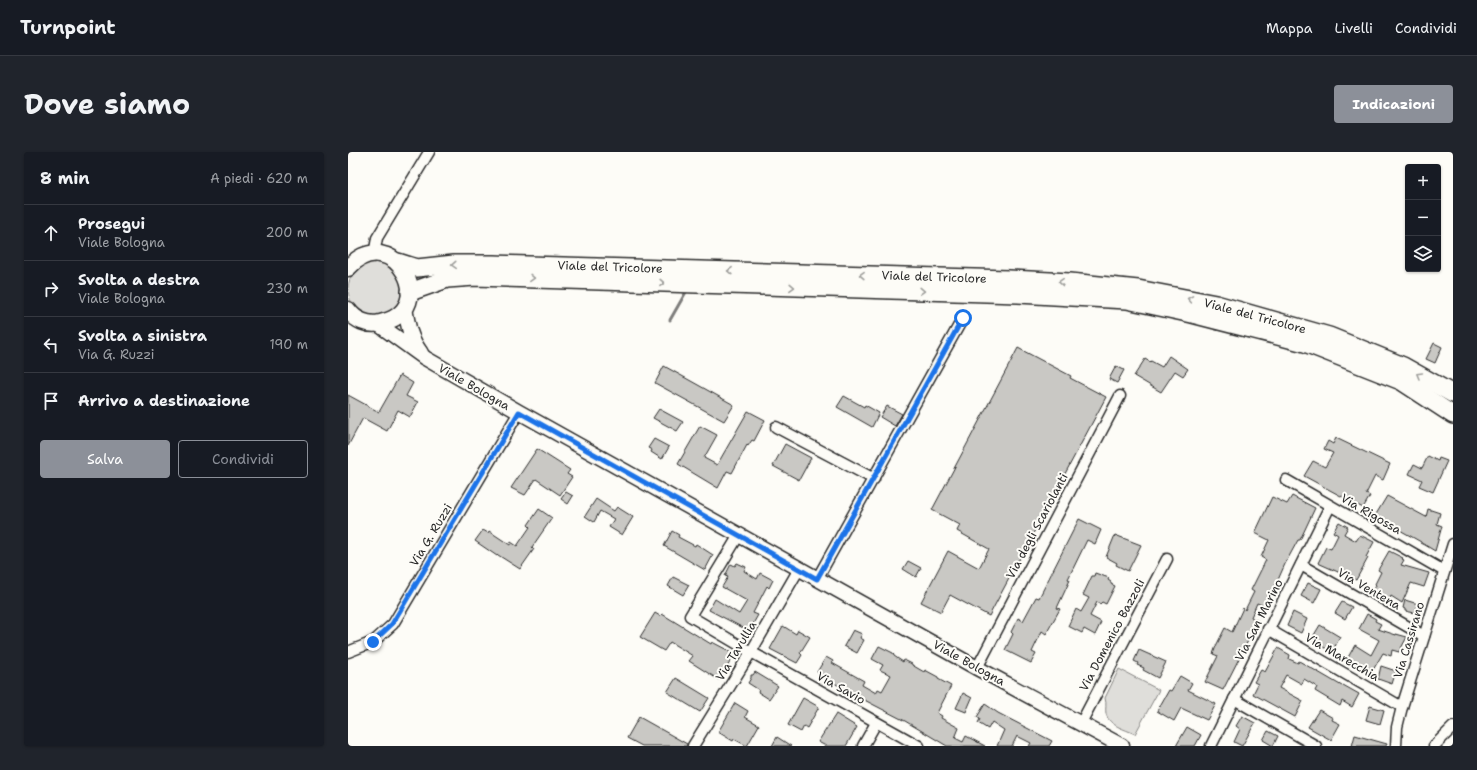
<!DOCTYPE html>
<html lang="it">
<head>
<meta charset="utf-8">
<style>
	:root { --surface:#171b24; --page:#20242c; --text:#f1f3f6; --muted:#9ea1a6; --line:#363941; --accent:#8c9099 }
	body { margin:0; font-family:"Shantell Sans",sans-serif; background:var(--page); color:var(--text) }
	.controls { position:absolute; right:12px; top:12px; display:grid; overflow:hidden; border-radius:4px; box-shadow:0 1px 3px #0004 }
	.controls button { width:36px; height:36px; display:grid; place-items:center; padding:0; border:0; border-bottom:1px solid var(--line); background:var(--surface); color:var(--text); font:20px sans-serif }
	.stop { position:absolute; width:12px; height:12px; margin:-9px; border:3px solid #1a73e8; border-radius:50%; background:#fff }
	.stop.end { background:#1a73e8; border-color:#fff; box-shadow:0 1px 4px #0008 }
	.list { margin:0; padding:0; list-style:none }
	h2 { display:flex; justify-content:space-between; align-items:center; height:52px; margin:0; padding:0 16px; font-size:17px }
	h2 small { font-size:13px; font-weight:400; color:var(--muted) }
	.list li { display:grid; grid-template-columns:26px 1fr auto; gap:12px; align-items:center; box-sizing:border-box; height:56px; padding:0 16px; border-top:1px solid var(--line) }
	.list b { display:block; font-size:15px; white-space:nowrap }
	.list p { margin:0; font-size:13px; white-space:nowrap; color:var(--muted) }
	.list em { font-size:13px; font-style:normal; color:var(--muted) }
	.actions { display:flex; gap:8px; padding:12px 16px }
	.actions a { flex:1; padding:9px 0; border:1px solid var(--accent); border-radius:4px; text-align:center; font-size:14px; color:var(--accent) }
	.actions .main { background:var(--accent); color:#fff }
	.icon { flex:none; width:22px; height:22px; fill:none; stroke:currentColor; stroke-width:2; stroke-linecap:round; stroke-linejoin:round }
	.map { position:relative; flex:none; width:1105px; height:594px; overflow:hidden; border-radius:4px }
	header { display:flex; align-items:center; gap:24px; box-sizing:border-box; height:56px; padding:0 20px; background:var(--surface); border-bottom:1px solid var(--line) }
	header strong { font-size:19px }
	nav { display:flex; gap:22px; margin-inline-start:auto; font-size:14px }
	.intro { display:flex; align-items:center; justify-content:space-between; box-sizing:border-box; height:96px; padding:0 24px }
	h1 { margin:0; font-size:28px }
	.button { padding:10px 18px; border-radius:4px; background:var(--accent); color:#fff; font-size:14px; font-weight:700 }
	main { display:flex; gap:24px; padding:0 24px }
	aside { flex:1; background:var(--surface); border-radius:4px; box-shadow:0 1px 3px #0004 }
	.map>svg:first-child { display:block }
	.green { fill:#dfdeda; stroke:#858482 }
	.lines { fill:none; stroke-linecap:round; stroke-linejoin:round }
	.stream { stroke:#7e7d7b; stroke-width:3 }
	.building { fill:#c9c8c4; stroke:#2b2b2b }
	.minor-casing { stroke:#2b2b2b; stroke-width:13 }
	.secondary-casing { stroke:#2b2b2b; stroke-width:17 }
	.primary-casing { stroke:#2b2b2b; stroke-width:19 }
	.trunk-casing { stroke:#2b2b2b; stroke-width:20 }
	.minor { stroke:#fdfcf7; stroke-width:10 }
	.secondary { stroke:#fdfcf7; stroke-width:14 }
	.primary { stroke:#fdfcf7; stroke-width:16 }
	.trunk { stroke:#fdfcf7; stroke-width:17 }
	.oneway { stroke:#9e9e9b }
	.route { stroke:#1a73e8; stroke-width:5 }
	.labels { text-anchor:middle; stroke-width:4; stroke-linejoin:round; paint-order:stroke }
	.street-label { font-size:12px; fill:#2b2b2b; stroke:#fdfcf7 }
</style>
</head>
<body>
<header>
<strong>Turnpoint</strong>
<nav><a>Mappa</a><a>Livelli</a><a>Condividi</a></nav>
</header>
<div class="intro"><h1>Dove siamo</h1><a class="button">Indicazioni</a></div>
<main>
<aside>
<h2>8 min<small>A piedi · 620 m</small></h2>
<ul class="list">
<li><svg class="icon" aria-label="ahead" viewBox="0 0 24 24"><path d="M12 20V5M6 11l6-6 6 6"/></svg><div><b>Prosegui</b><p>Viale Bologna</p></div><em>200 m</em></li>
<li><svg class="icon" aria-label="right" viewBox="0 0 24 24"><path d="M7 20v-9h11M14 6l5 5-5 5"/></svg><div><b>Svolta a destra</b><p>Viale Bologna</p></div><em>230 m</em></li>
<li><svg class="icon" aria-label="left" viewBox="0 0 24 24"><path d="M17 20v-9H6M10 6l-5 5 5 5"/></svg><div><b>Svolta a sinistra</b><p>Via G. Ruzzi</p></div><em>190 m</em></li>
<li><svg class="icon" aria-label="arrive" viewBox="0 0 24 24"><path d="M6 21V4h12l-3 4 3 4H6"/></svg><div><b>Arrivo a destinazione</b></div></li>
</ul>
<div class="actions"><a class="main">Salva</a><a>Condividi</a></div>
</aside>
<div class="map">
<svg width="1105" height="594" viewBox="0 0 1105 594">
	<rect width="100%" height="100%" fill="#fdfcf7"/>
	<filter id="ink" filterUnits="userSpaceOnUse"><feTurbulence type="fractalNoise" baseFrequency=".025" numOctaves="2"/><feDisplacementMap in="SourceGraphic" scale="8" xChannelSelector="R" yChannelSelector="G"/><feConvolveMatrix kernelMatrix="1 2 1 2 8 2 1 2 1" color-interpolation-filters="sRGB"/></filter>
	<g filter="url(#ink)">
		<!-- green -->
		<g class="green">
			<circle cx="27" cy="137" r="27"/>
			<path d="M771 517 811 538 787 582C777 577 761 574 758 562 757 557 759 552 757 546Z"/>
		</g>
		<g class="lines">
			<!-- stream -->
			<path class="stream" d="M322 168 338 140"/>
		</g>
		<!-- building -->
		<g class="building">
			<path d="M1086 191 1094 195 1087 211 1078 207Z"/>
			<path d="M670 196 723 224 722 226 758 245 641 464 602 443 593 460 573 450 600 399 631 416 641 397 609 379 612 373 584 358Z"/>
			<path d="M821 204 840 217 835 224 827 219 813 240 786 224 797 207 802 210 803 209 814 215Z"/>
			<path d="M316 214 386 253 376 269 307 231Z"/>
			<path d="M768 214 776 218 769 231 761 227Z"/>
			<path d="M52 223 65 231 58 244 70 250 62 265 50 258 39 279 15 266 0 294V243L31 260Z"/>
			<path d="M496 244 516 255 517 253 531 261 524 275 489 255Z"/>
			<path d="M539 254 554 262 547 274 532 265Z"/>
			<path d="M311 257 335 270 329 279 305 266Z"/>
			<path d="M400 259 417 268 406 289 404 288 400 294 399 293 384 321 379 319 370 336 330 312 352 274 369 283 356 306 369 313Z"/>
			<path d="M988 286 1042 312 1035 328 1027 324 1018 342 1022 344 1015 356 956 324 965 309 977 315 985 301 976 297 980 289 985 292Z"/>
			<path d="M306 287 321 295 314 307 303 300 304 298 300 296Z"/>
			<path d="M437 292 463 306 451 328 425 314Z"/>
			<path d="M189 297 222 318 219 322 224 325 212 343 188 327 177 343 163 336Z"/>
			<path d="M1080 304 1090 309 1091 306 1099 309 1085 340 1071 334 1074 328 1061 322 1066 312 1074 316Z"/>
			<path d="M218 340 225 344 220 352 213 347Z"/>
			<path d="M944 344 967 356 952 388H950L937 412 918 455 909 451 903 465 910 469 875 538 857 530 870 504 865 502 868 494 877 476 884 480 895 456 897 458 906 440 903 438 918 408 913 405 921 388 907 381 924 345 939 352Z"/>
			<path d="M1039 344 1078 365 1080 357 1092 361 1089 372 1094 374 1087 399 1077 393 1073 391V390L1027 364Z"/>
			<path d="M248 347 266 359 269 355 285 365 274 383 261 375 266 367 252 359 246 370 237 364Z"/>
			<path d="M191 357 204 366 184 395 186 397 172 417 150 403 149 404 127 389 135 378 140 381 141 379 162 393 163 390 169 394 182 375 180 373Z"/>
			<path d="M731 367 753 378 747 392 739 388 720 427 722 428 709 456 712 457 698 482 694 479 684 500 688 502 683 511 657 498 665 482 663 480 670 466 675 469 688 445 691 446Z"/>
			<path d="M991 370 1000 375 996 382 1008 389 1012 383 1026 390 1018 405 1020 406 1008 428 970 411 978 395 983 397 990 383 985 380Z"/>
			<path d="M324 379 331 383 330 385 347 394 348 392 365 403 357 418 316 394Z"/>
			<path d="M767 383 793 393 780 419 768 413 769 411 758 405Z"/>
			<path d="M1041 399 1055 406 1054 407 1056 408 1053 413 1081 421 1076 435 1063 431 1054 451 1043 444 1041 448 1025 440 1028 433 1027 432 1033 420 1030 418Z"/>
			<path d="M560 409 573 416 568 425 555 417Z"/>
			<path d="M389 411 398 415 396 419 409 427 412 421 425 428 421 436 419 434 405 461 410 463 401 479 361 458 367 447 391 462 399 449 374 435 380 425 377 424 383 412 387 414Z"/>
			<path d="M747 421 761 426 760 428 763 430V432L767 434 758 452 754 450 752 452 749 450 742 464 753 470 747 483 736 477 734 481 720 474 728 457 733 460 741 446 735 443 744 424H746Z"/>
			<path d="M325 425 341 433 335 443 320 434Z"/>
			<path d="M960 431 973 437 966 451 953 444Z"/>
			<path d="M1057 448 1070 452 1067 461 1057 459V457L1055 456Z"/>
			<path d="M994 450 1004 455 997 467 987 461Z"/>
			<path d="M945 460 959 467 953 481 939 474Z"/>
			<path d="M307 461 312 464 314 462 363 492 364 490 387 502 371 528 341 509 345 504 322 490 316 499 292 485Z"/>
			<path d="M1019 462 1028 467 1027 469 1033 472 1030 477 1048 483V482L1059 485 1051 500 1044 498 1043 504 1035 501 1022 523 998 509 1007 493 1023 503 1031 488 1011 477Z"/>
			<path d="M972 473 992 485 984 500 963 488Z"/>
			<path d="M435 474 448 482 450 478 462 485 452 501 454 503 449 511 422 497Z"/>
			<path d="M505 478 514 482 512 486 516 488 509 501 496 494Z"/>
			<path d="M531 494 545 501 546 504 555 510 556 508 564 512V513L576 520 577 518 590 525V527L603 534 589 561 594 564 593 566 611 576 607 586 615 590 618 584 637 594H599L557 569 499 539 469 520 478 505 485 509 484 511 516 529 514 533 528 541 530 537 534 539 543 523 532 518 535 513 524 507Z"/>
			<path d="M930 496 942 503 941 507 950 511 951 509 994 534 995 533 1011 542 1004 555 994 549 992 554 967 539 969 535 956 527 954 532 938 523 931 536 955 549 947 565 905 542 910 532 906 530 913 518 917 520Z"/>
			<path d="M791 498 818 510 810 526 795 518 796 516 789 513 790 511 786 509Z"/>
			<path d="M1033 514 1048 519 1044 532 1030 527Z"/>
			<path d="M407 520 430 534 421 547 410 540 411 538 400 531 403 526V523H405Z"/>
			<path d="M832 524 844 531 840 538 868 552 859 568 833 556 826 569 809 559 821 538 823 539Z"/>
			<path d="M328 526 361 546 352 560 319 540Z"/>
			<path d="M615 541 624 546 618 560 608 556Z"/>
			<path d="M455 546 471 555 459 576 456 574 453 580 440 573Z"/>
			<path d="M387 551 400 559 397 565 411 573 399 594 386 587 385 589 370 580Z"/>
			<path d="M637 552 650 561 704 589 701 594H681L683 591 669 584 664 594H649L656 578 644 570 640 577 630 571 632 567 629 565Z"/>
			<path d="M1022 554 1036 558 1032 572 1018 568Z"/>
			<path d="M971 558 985 566 984 568 992 572 983 588 960 575Z"/>
			<path d="M488 562 509 575 498 594H478L470 590Z"/>
			<path d="M894 564 907 571 894 594 886 590 892 577 888 574Z"/>
			<path d="M291 565 339 592V594H294L279 586Z"/>
			<path d="M839 575 853 583 847 594H828Z"/>
			<path d="M920 579 930 584 925 594 915 588Z"/>
			<path d="M1007 583 1039 592 1038 594H1004Z"/>
			<path d="M429 585 443 594H424Z"/>
		</g>
		<g class="lines">
			<defs>
				<g id="minor">
					<path d="M26 103 29 86 81 0"/>
					<path d="M428 275 526 327"/>
					<path d="M938 328 1096 419"/>
					<path d="M391 383 342 464 403 500 571 594"/>
					<path d="M953 413 1076 484"/>
					<path d="M469 427 615 166"/>
					<path d="M920 477 1054 555"/>
					<path d="M0 500 25 490 45 472 171 260"/>
					<path d="M629 516 772 244"/>
					<path d="M886 547 968 594"/>
					<path d="M733 571 819 407"/>
					<path d="M345 594 403 500 451 417"/>
					<path d="M515 594 528 571"/>
					<path d="M863 594 982 354"/>
					<path d="M1048 594 1049 575 1054 555 1105 392"/>
					<path d="M1086 594 1105 575"/>
				</g>
				<g id="secondary">
					<path d="M57 156C60 174 62 186 73 201"/>
					<path d="M30 172 77 206 171 260 629 516 774 594"/>
				</g>
				<path id="primary" d="M0 116C44 67 96 158 32 171 20 174 7 168 0 158"/>
				<g id="trunk">
					<path d="M50 110 69 116 106 112H145L661 127 722 130 790 137 868 152 981 184 1055 214 1105 242"/>
					<path d="M62 140 99 127 127 125 670 142 779 148 844 162 957 191 1053 229 1105 263"/>
				</g>
			</defs>
			<!-- minor casing -->
			<use href="#minor" class="minor-casing"/>
			<!-- secondary casing -->
			<use href="#secondary" class="secondary-casing"/>
			<!-- primary casing -->
			<use href="#primary" class="primary-casing"/>
			<!-- trunk casing -->
			<use href="#trunk" class="trunk-casing"/>
			<!-- minor -->
			<use href="#minor" class="minor"/>
			<!-- secondary -->
			<use href="#secondary" class="secondary"/>
			<!-- primary -->
			<use href="#primary" class="primary"/>
			<!-- trunk -->
			<use href="#trunk" class="trunk"/>
		</g>
		<!-- one-way arrows -->
		<defs><path id="oneway-chevron" d="M-2-3.5L2.5 0L-2 3.5" fill="none" stroke-width="1.6" stroke-linecap="round" stroke-linejoin="round"/></defs>
		<g class="oneway">
			<use href="#oneway-chevron" transform="translate(106 113) rotate(176)"/>
			<use href="#oneway-chevron" transform="translate(382 119) rotate(-178)"/>
			<use href="#oneway-chevron" transform="translate(514 123) rotate(-178)"/>
			<use href="#oneway-chevron" transform="translate(184 126) rotate(2)"/>
			<use href="#oneway-chevron" transform="translate(713 130) rotate(-177)"/>
			<use href="#oneway-chevron" transform="translate(314 131) rotate(2)"/>
			<use href="#oneway-chevron" transform="translate(444 135) rotate(2)"/>
			<use href="#oneway-chevron" transform="translate(574 139) rotate(2)"/>
			<use href="#oneway-chevron" transform="translate(842 147) rotate(-170)"/>
			<use href="#oneway-chevron" transform="translate(1071 223) rotate(-150)"/>
		</g>
	</g>
	<g class="lines" filter="url(#ink)">
		<!-- route -->
		<path class="route" d="M25 490 44 472 171 260 469 427 615 166"/>
	</g>
	<g class="labels">
		<!-- street labels -->
		<g class="street-label">
			<text transform="translate(262 115) rotate(2)" y="4">Viale del Tricolore</text>
			<text transform="translate(586 125) rotate(2)" y="4">Viale del Tricolore</text>
			<text transform="translate(907 164) rotate(15)" y="4">Viale del Tricolore</text>
			<text transform="translate(126 235) rotate(30)" y="4">Viale Bologna</text>
			<text transform="translate(1023 362) rotate(30)" y="4">Via Rigossa</text>
			<text transform="translate(689 374) rotate(-62)" y="4">Via degli Scariolanti</text>
			<text transform="translate(83 383) rotate(-59)" y="4">Via G. Ruzzi</text>
			<text transform="translate(1021 437) rotate(30)" y="4">Via Ventena</text>
			<text transform="translate(911 468) rotate(-63)" y="4">Via San Marino</text>
			<text transform="translate(764 483) rotate(-62)" y="4">Via Domenico Bazzoli</text>
			<text transform="translate(1061 488) rotate(-73)" y="4">Via Cassirano</text>
			<text transform="translate(388 499) rotate(-59)" y="4">Via Tavullia</text>
			<text transform="translate(994 505) rotate(30)" y="4">Via Marecchia</text>
			<text transform="translate(621 511) rotate(29)" y="4">Viale Bologna</text>
			<text transform="translate(493 536) rotate(29)" y="4">Via Savio</text>
		</g>
	</g>
</svg>
<div class="controls">
<button>+</button>
<button>−</button>
<button><svg class="icon" aria-label="layers" viewBox="0 0 24 24"><path d="M12 4l9 5-9 5-9-5zM3 14l9 5 9-5"/></svg></button>
</div>
<div class="stop" style="left:615px;top:166px"></div>
<div class="stop end" style="left:25px;top:490px"></div>
</div>
</main>
</body>
</html>
